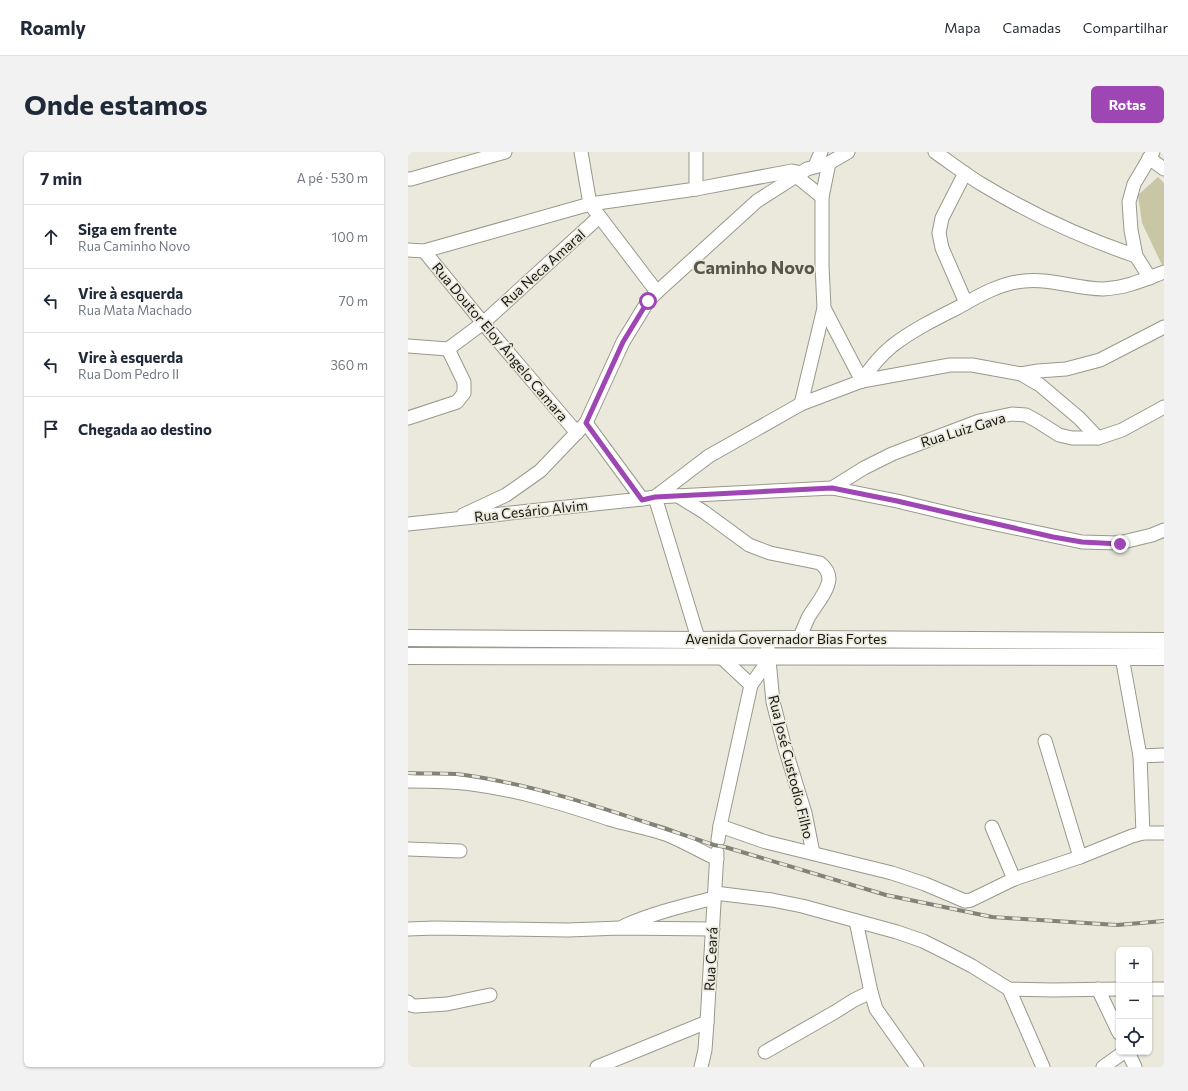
<!DOCTYPE html>
<html lang="pt">
<head>
<meta charset="utf-8">
<style>
	:root { --surface:#fff; --page:#f2f2f3; --text:#1f2937; --muted:#747a83; --line:#e0e1e3; --accent:#9e46b3 }
	body { margin:0; font-family:Commissioner,sans-serif; background:var(--page); color:var(--text) }
	.controls { position:absolute; right:12px; bottom:12px; display:grid; overflow:hidden; border-radius:6px; box-shadow:0 1px 3px #0004 }
	.controls button { width:36px; height:36px; display:grid; place-items:center; padding:0; border:0; border-bottom:1px solid var(--line); background:var(--surface); color:var(--text); font:20px sans-serif }
	.stop { position:absolute; width:12px; height:12px; margin:-9px; border:3px solid #9e46b3; border-radius:50%; background:#fff }
	.stop.end { background:#9e46b3; border-color:#fff; box-shadow:0 1px 4px #0008 }
	.list { margin:0; padding:0; list-style:none }
	h2 { display:flex; justify-content:space-between; align-items:center; height:52px; margin:0; padding:0 16px; font-size:17px }
	h2 small { font-size:13px; font-weight:400; color:var(--muted) }
	.list li { display:grid; grid-template-columns:26px 1fr auto; gap:12px; align-items:center; box-sizing:border-box; height:64px; padding:0 16px; border-top:1px solid var(--line) }
	.list b { display:block; font-size:15px; white-space:nowrap }
	.list p { margin:0; font-size:13px; white-space:nowrap; color:var(--muted) }
	.list em { font-size:13px; font-style:normal; color:var(--muted) }
	.icon { flex:none; width:22px; height:22px; fill:none; stroke:currentColor; stroke-width:2; stroke-linecap:round; stroke-linejoin:round }
	.map { position:relative; flex:none; width:756px; height:915px; overflow:hidden; border-radius:6px }
	header { display:flex; align-items:center; gap:24px; box-sizing:border-box; height:56px; padding:0 20px; background:var(--surface); border-bottom:1px solid var(--line) }
	header strong { font-size:19px }
	nav { display:flex; gap:22px; margin-inline-start:auto; font-size:14px }
	.intro { display:flex; align-items:center; justify-content:space-between; box-sizing:border-box; height:96px; padding:0 24px }
	h1 { margin:0; font-size:28px }
	.button { padding:10px 18px; border-radius:6px; background:var(--accent); color:#fff; font-size:14px; font-weight:700 }
	main { display:flex; gap:24px; padding:0 24px }
	aside { flex:1; background:var(--surface); border-radius:6px; box-shadow:0 1px 3px #0004 }
	.map>svg:first-child { display:block }
	.green { fill:#c9c6a6 }
	.lines { fill:none; stroke-linecap:round; stroke-linejoin:round }
	.minor-casing { stroke:#99988c; stroke-width:15 }
	.major-casing { stroke:#99988c; stroke-width:18 }
	.minor { stroke:#fff; stroke-width:13 }
	.major { stroke:#fff; stroke-width:16 }
	.rail-casing { stroke:#838279; stroke-width:4 }
	.rail { stroke:#eae9dc; stroke-width:2.5; stroke-dasharray:8; stroke-linecap:butt }
	.route { stroke:#9e46b3; stroke-width:5 }
	.labels { text-anchor:middle; stroke-width:3.5; stroke-linejoin:round; paint-order:stroke }
	.street-label { font-size:14px; fill:#181713; stroke:#eae9dc }
	.district-label { font-size:18px; font-weight:bold; fill:#58564c; stroke:#eae9dc }
</style>
</head>
<body>
<header>
<strong>Roamly</strong>
<nav><a>Mapa</a><a>Camadas</a><a>Compartilhar</a></nav>
</header>
<div class="intro"><h1>Onde estamos</h1><a class="button">Rotas</a></div>
<main>
<aside>
<h2>7 min<small>A pé · 530 m</small></h2>
<ul class="list">
<li><svg class="icon" aria-label="ahead" viewBox="0 0 24 24"><path d="M12 20V5M6 11l6-6 6 6"/></svg><div><b>Siga em frente</b><p>Rua Caminho Novo</p></div><em>100 m</em></li>
<li><svg class="icon" aria-label="left" viewBox="0 0 24 24"><path d="M17 20v-9H6M10 6l-5 5 5 5"/></svg><div><b>Vire à esquerda</b><p>Rua Mata Machado</p></div><em>70 m</em></li>
<li><svg class="icon" aria-label="left" viewBox="0 0 24 24"><path d="M17 20v-9H6M10 6l-5 5 5 5"/></svg><div><b>Vire à esquerda</b><p>Rua Dom Pedro II</p></div><em>360 m</em></li>
<li><svg class="icon" aria-label="arrive" viewBox="0 0 24 24"><path d="M6 21V4h12l-3 4 3 4H6"/></svg><div><b>Chegada ao destino</b></div></li>
</ul>
</aside>
<div class="map">
<svg width="756" height="915" viewBox="0 0 756 915">
	<rect width="100%" height="100%" fill="#eae9dc"/>
	<!-- green -->
	<path class="green" d="M750 25 756 31V112L754 113 734 71 730 43Z"/>
	<g class="lines">
		<defs>
			<g id="minor">
				<path d="M173 0 182 52 249 140"/>
				<path d="M527 0C543 11 558 23 575 33 623 62 675 86 728 104"/>
				<path d="M741 6 756 17"/>
				<path d="M421 11 414 45V113L416 156 454 229"/>
				<path d="M407 14 413 0"/>
				<path d="M557 21 534 66 531 81 534 96 558 151"/>
				<path d="M388 24 414 45"/>
				<path d="M0 27H3L97 0"/>
				<path d="M288 37V0"/>
				<path d="M0 98 16 99 182 52 288 37 384 19 394 21"/>
				<path d="M16 99 75 171 169 281"/>
				<path d="M742 126 728 104 723 78 721 50 726 32 745 0"/>
				<path d="M0 194 40 197"/>
				<path d="M40 197 75 171 191 65"/>
				<path d="M613 222 630 219 658 217 692 208 756 175"/>
				<path d="M454 229C462 216 472 204 484 194 503 179 527 167 549 156 570 144 592 131 616 129 643 126 668 137 695 137 718 136 735 128 756 120"/>
				<path d="M393 252 416 156"/>
				<path d="M0 266 49 250 56 241V230L40 197"/>
				<path d="M178 271 234 347"/>
				<path d="M424 336 456 316 484 302 571 269 604 262 618 263 629 269 651 283 664 286H690L714 278 756 255"/>
				<path d="M270 344 296 360 341 393 362 401 412 411C417 415 421 420 421 427 420 440 406 455 400 466 397 473 394 480 391 487"/>
				<path d="M247 345 301 304 393 252 454 229 542 213H564L613 222 632 233 671 266 690 286"/>
				<path d="M247 345 293 496"/>
				<path d="M55 363 98 343 132 319 178 271 215 190 240 149 249 140 349 49 399 17 421 11 440 0"/>
				<path d="M0 372 234 347 247 345 424 336 489 349 564 367 674 390 711 391 744 383 756 378"/>
				<path d="M359 487 365 550 377 596 397 661 405 701"/>
				<path d="M313 505 343 533"/>
				<path d="M714 505 732 604 735 681"/>
				<path d="M637 589 672 705"/>
				<path d="M732 604 756 603"/>
				<path d="M0 629C21 629 43 629 64 632 111 638 156 652 201 667 221 673 241 676 260 683 277 690 292 699 309 707"/>
				<path d="M312 674 358 690 484 721 517 732 557 749 563 748 606 727 672 705 724 684 735 681H756"/>
				<path d="M584 675 606 727"/>
				<path d="M310 688 312 674 343 533 360 509"/>
				<path d="M0 697 52 699"/>
				<path d="M307 741 364 748 394 754 489 780 515 789 539 801 564 814 601 837 645 838 711 837"/>
				<path d="M448 769 463 840 468 857 509 915"/>
				<path d="M216 774C245 761 275 754 306 746"/>
				<path d="M0 777 27 776 160 778 212 776 305 777"/>
				<path d="M601 837 635 915"/>
				<path d="M690 837 711 881"/>
				<path d="M741 837H756"/>
				<path d="M0 850 3 853 7 854 39 852 82 843"/>
				<path d="M357 900 427 860 446 848 463 840"/>
				<path d="M720 900 727 915"/>
				<path d="M189 915 299 870"/>
				<path d="M293 915 297 898 299 870 309 700"/>
				<path d="M695 915 716 900"/>
			</g>
			<g id="major">
				<path d="M0 486 290 488 391 487 756 489"/>
				<path d="M0 504 756 505"/>
			</g>
		</defs>
		<!-- minor casing -->
		<use href="#minor" class="minor-casing"/>
		<!-- major casing -->
		<use href="#major" class="major-casing"/>
		<!-- minor -->
		<use href="#minor" class="minor"/>
		<!-- major -->
		<use href="#major" class="major"/>
		<defs>
			<path id="rail" d="M0 621C16 622 33 621 49 622 136 633 223 666 306 693L317 695 478 743 584 765 709 773 756 769"/>
		</defs>
		<!-- rail casing -->
		<use href="#rail" class="rail-casing"/>
		<!-- rail -->
		<use href="#rail" class="rail"/>
	</g>
	<g class="lines">
		<!-- route -->
		<path class="route" d="M240 149 215 190 178 271 234 348 247 345 424 336 489 349 645 385 674 390 712 392"/>
	</g>
	<g class="labels">
		<!-- street labels -->
		<g class="street-label">
			<text transform="translate(135 116) rotate(-42)" y="5">Rua Neca Amaral</text>
			<text transform="translate(92 190) rotate(50)" y="5">Rua Doutor Eloy Ângelo Camara</text>
			<text transform="translate(555 278) rotate(-17)" y="5">Rua Luiz Gava</text>
			<text transform="translate(123 359) rotate(-6)" y="5">Rua Cesário Alvim</text>
			<text x="378" y="492">Avenida Governador Bias Fortes</text>
			<text transform="translate(383 615) rotate(76)" y="5">Rua José Custodio Filho</text>
			<text transform="translate(303 807) rotate(-87)" y="5">Rua Ceará</text>
		</g>
		<!-- district labels -->
		<g class="district-label">
			<text x="346" y="122">Caminho Novo</text>
		</g>
	</g>
</svg>
<div class="controls">
<button>+</button>
<button>−</button>
<button><svg class="icon" aria-label="locate" viewBox="0 0 24 24"><circle cx="12" cy="12" r="6"/><path d="M12 2v4M12 18v4M2 12h4M18 12h4"/></svg></button>
</div>
<div class="stop" style="left:240px;top:149px"></div>
<div class="stop end" style="left:712px;top:392px"></div>
</div>
</main>
</body>
</html>
